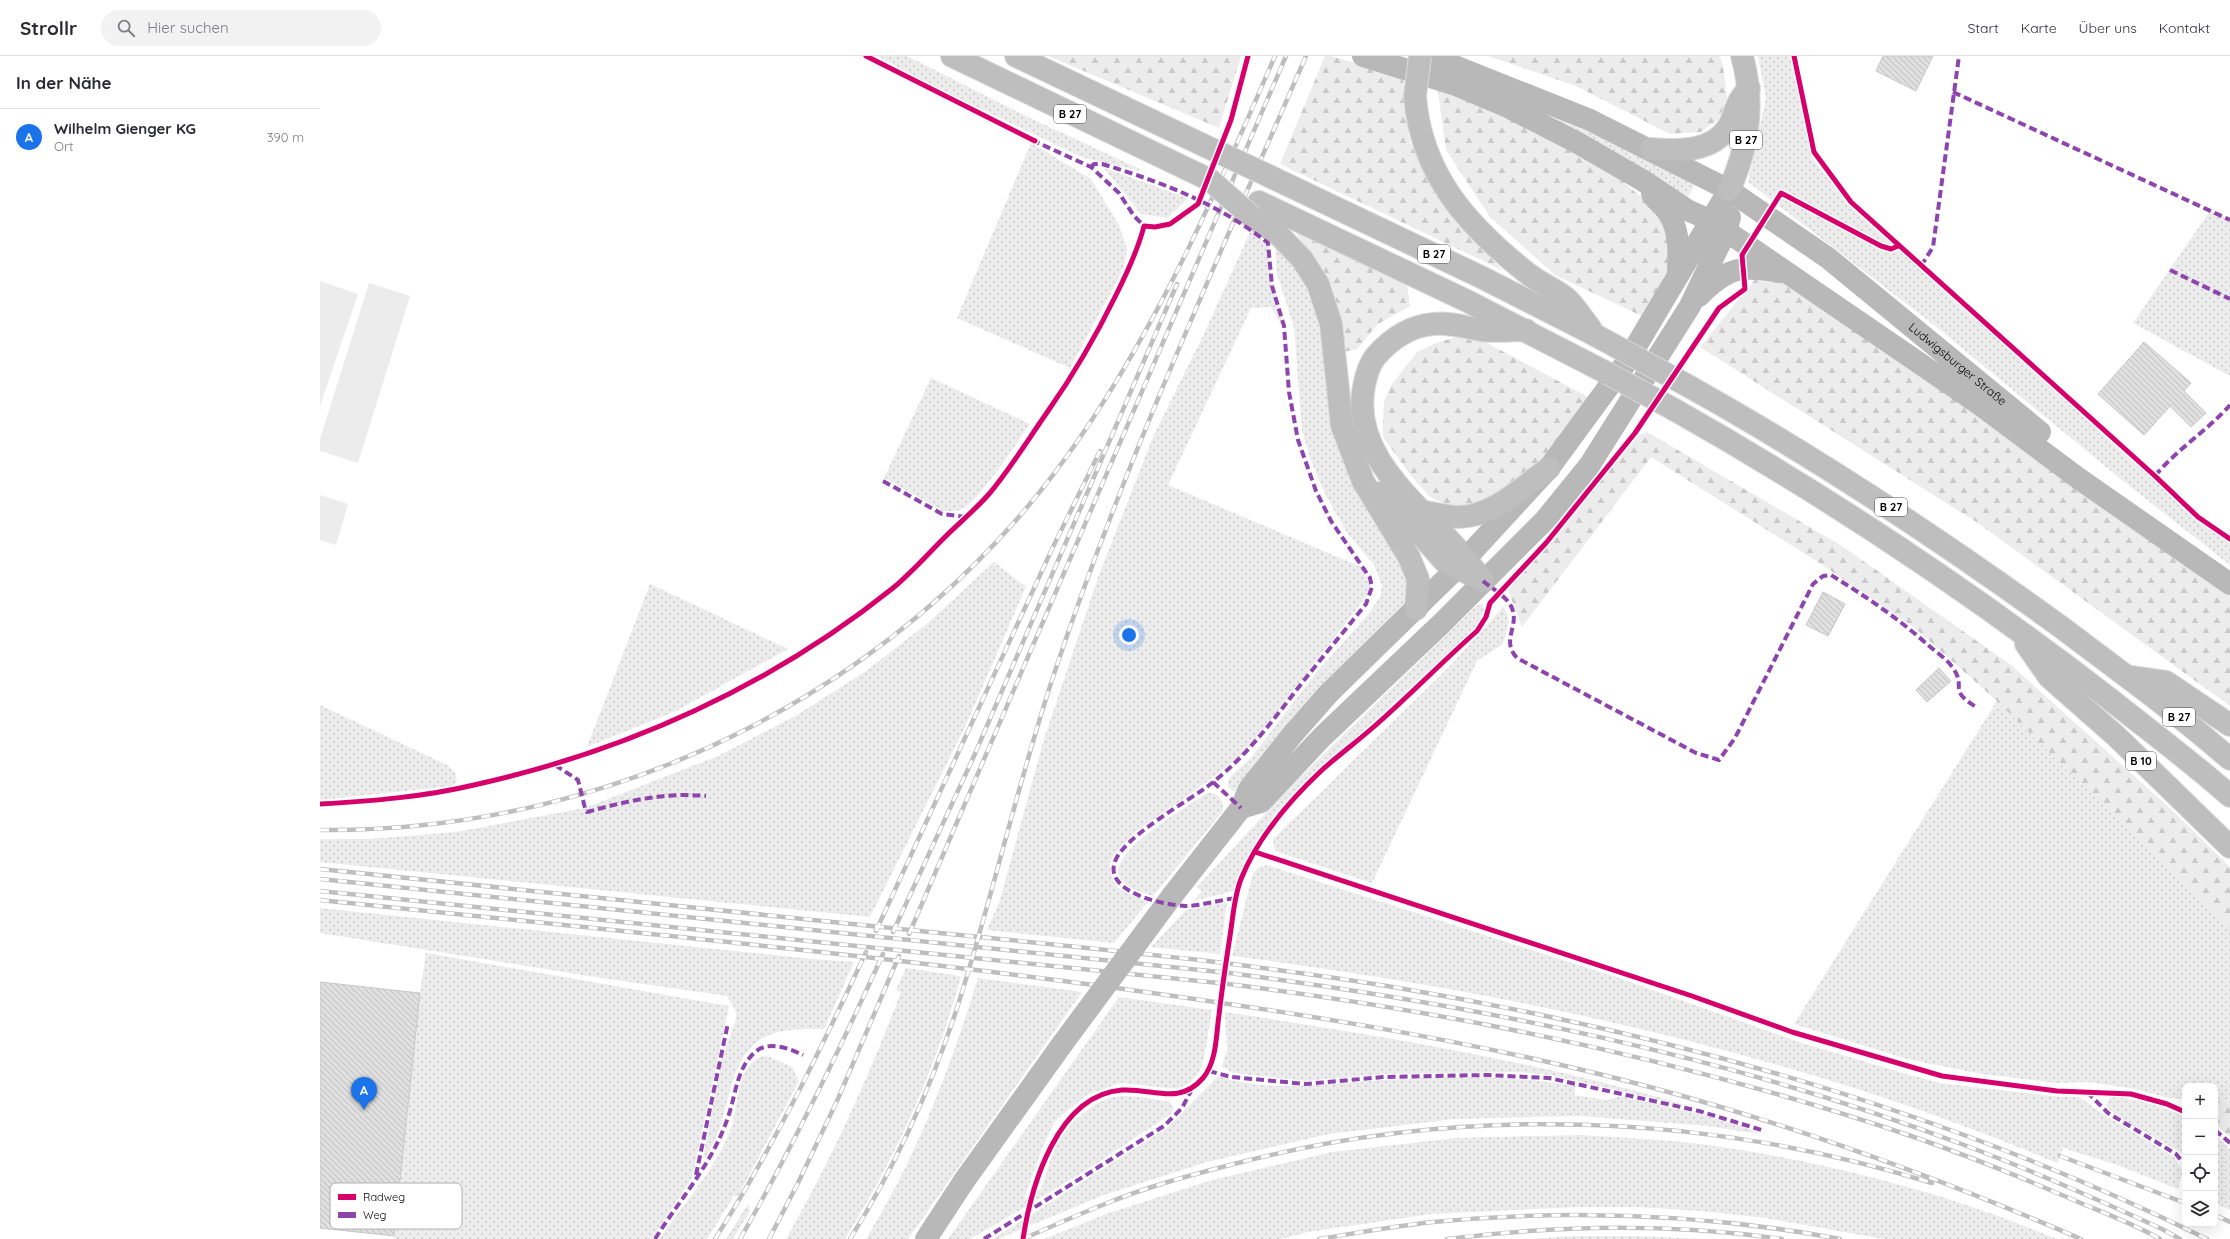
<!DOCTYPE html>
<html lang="de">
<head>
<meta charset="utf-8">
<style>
	:root { --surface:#fff; --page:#f2f2f3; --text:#2b2b33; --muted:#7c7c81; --line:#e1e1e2; --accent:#1a73e8 }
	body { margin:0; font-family:Quicksand,sans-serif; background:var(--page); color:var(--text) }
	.controls { position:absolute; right:12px; bottom:12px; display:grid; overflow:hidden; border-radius:8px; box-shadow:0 4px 16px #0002 }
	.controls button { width:36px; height:36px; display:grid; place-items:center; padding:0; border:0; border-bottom:1px solid var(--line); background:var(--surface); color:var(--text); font:20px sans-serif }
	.you { position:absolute; left:809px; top:579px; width:14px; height:14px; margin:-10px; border:3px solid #fff; border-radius:50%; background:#1a73e8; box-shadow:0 0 0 6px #1a73e833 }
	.badge { display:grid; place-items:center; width:26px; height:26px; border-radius:50%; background:var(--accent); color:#fff; font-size:13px; font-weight:700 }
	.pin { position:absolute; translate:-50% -33px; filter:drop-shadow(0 1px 2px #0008) }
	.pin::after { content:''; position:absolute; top:21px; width:14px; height:12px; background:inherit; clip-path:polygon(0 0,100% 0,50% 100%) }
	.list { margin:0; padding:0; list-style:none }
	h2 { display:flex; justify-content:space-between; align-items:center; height:52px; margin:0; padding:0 16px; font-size:17px }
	h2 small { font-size:13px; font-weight:400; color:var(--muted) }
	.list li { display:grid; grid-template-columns:26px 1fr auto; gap:12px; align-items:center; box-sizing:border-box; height:56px; padding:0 16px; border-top:1px solid var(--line) }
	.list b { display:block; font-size:15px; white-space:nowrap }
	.list p { margin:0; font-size:13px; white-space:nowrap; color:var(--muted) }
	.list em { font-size:13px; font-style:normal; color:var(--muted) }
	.icon { flex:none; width:22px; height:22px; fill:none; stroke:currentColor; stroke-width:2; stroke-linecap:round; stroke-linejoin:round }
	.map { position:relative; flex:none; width:1910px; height:1183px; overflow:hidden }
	header { display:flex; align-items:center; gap:24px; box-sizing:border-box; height:56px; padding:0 20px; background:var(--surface); border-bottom:1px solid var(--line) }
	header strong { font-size:19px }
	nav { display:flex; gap:22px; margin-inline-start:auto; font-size:14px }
	.search { width:280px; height:36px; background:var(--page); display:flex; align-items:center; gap:10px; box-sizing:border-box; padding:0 14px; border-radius:22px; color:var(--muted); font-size:15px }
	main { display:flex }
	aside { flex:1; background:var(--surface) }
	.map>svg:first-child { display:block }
	.grass { fill:url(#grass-dots) }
	.forest { fill:url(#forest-firs) }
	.pitch { fill:#ececec }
	.building { fill:url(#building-back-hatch); stroke:#c7c7c7 }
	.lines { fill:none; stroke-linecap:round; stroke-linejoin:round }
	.highway-casing { stroke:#dbdbdb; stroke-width:24 }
	.secondary { stroke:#b8b8b8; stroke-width:22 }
	.highway { stroke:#bebebe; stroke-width:22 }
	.rail-casing { stroke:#bebebe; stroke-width:4.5 }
	.rail { stroke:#fff; stroke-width:3; stroke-dasharray:9; stroke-linecap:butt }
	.highway-bridge-casing { stroke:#dbdbdb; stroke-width:24; stroke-linecap:butt }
	.secondary-bridge { stroke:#b8b8b8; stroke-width:22 }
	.highway-bridge { stroke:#bebebe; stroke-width:22 }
	.quiet { stroke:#8e44ad; stroke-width:4; stroke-dasharray:8 4; stroke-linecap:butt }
	.cycleway-casing { stroke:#fff; stroke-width:8 }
	.cycleway { stroke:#d6006c; stroke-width:5 }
	.labels { text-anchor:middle; stroke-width:3.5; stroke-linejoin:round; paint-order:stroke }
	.shield { fill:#fff; stroke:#4c4c4c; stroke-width:1 }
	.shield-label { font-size:11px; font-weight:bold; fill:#000 }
	.street-label { font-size:12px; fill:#000; stroke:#fff }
	.key { fill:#fff; stroke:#b2b2b2; stroke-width:1 }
	.key-label { font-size:11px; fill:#000 }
</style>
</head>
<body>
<header>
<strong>Strollr</strong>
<div class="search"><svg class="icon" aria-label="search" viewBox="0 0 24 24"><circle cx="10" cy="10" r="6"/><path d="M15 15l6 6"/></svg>Hier suchen</div>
<nav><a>Start</a><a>Karte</a><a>Über uns</a><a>Kontakt</a></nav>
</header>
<main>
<aside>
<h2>In der Nähe<small></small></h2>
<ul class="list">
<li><span class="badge">A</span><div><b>Wilhelm Gienger KG</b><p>Ort</p></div><em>390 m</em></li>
</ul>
</aside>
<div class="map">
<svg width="1910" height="1183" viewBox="0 0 1910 1183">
	<defs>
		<pattern id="grass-dots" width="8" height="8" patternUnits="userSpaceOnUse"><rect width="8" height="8" fill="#ececec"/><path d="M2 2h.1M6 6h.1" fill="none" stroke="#c9c9c9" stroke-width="1.8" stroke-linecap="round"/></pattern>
		<pattern id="forest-firs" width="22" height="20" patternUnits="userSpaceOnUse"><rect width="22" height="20" fill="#ececec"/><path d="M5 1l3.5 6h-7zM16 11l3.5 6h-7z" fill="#c9c9c9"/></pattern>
		<pattern id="building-back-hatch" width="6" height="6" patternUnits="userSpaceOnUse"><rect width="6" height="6" fill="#dfdfdf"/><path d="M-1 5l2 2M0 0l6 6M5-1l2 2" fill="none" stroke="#bebebe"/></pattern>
	</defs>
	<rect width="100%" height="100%" fill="#fff"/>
	<!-- grass -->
	<g class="grass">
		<path d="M558 0H587L708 61 826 116 764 102 598 23Z"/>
		<path d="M1438 0H1472L1492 102 1530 150 1879 465 1910 486V509L1802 424 1614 269 1428 126 1446 42Z"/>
		<path d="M1179 40 1296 87 1376 127 1367 142Z"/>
		<path d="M711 87 771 123 799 169 807 193 804 210 794 231 750 312 637 262Z"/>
		<path d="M784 112 868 142 848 162 821 158Z"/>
		<path d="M1890 155 1910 163V320L1813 267Z"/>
		<path d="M931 174 949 190 951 219 967 277 951 251 931 252 848 429 1041 511 1050 528 1048 538 925 697 865 742 816 775 794 798 789 808 793 825 799 833 828 846 794 887 667 874 680 844 724 683 779 519 833 381 883 280Z"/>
		<path d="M955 188 970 206 988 235 1001 277 1009 343 1088 519V540L1084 551 918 734 913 735 908 731V725L912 719 931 702 995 618 1047 560 1060 541 1062 530 1054 509 1028 478 1007 442 991 405 982 374 974 271 957 218Z"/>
		<path d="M611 322 710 368C698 385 658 446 642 453 635 456 630 455 623 455L564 422Z"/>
		<path d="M674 506 706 531 645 671 550 861 0 806V783H49L136 776 265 752 398 700 477 659 546 615 608 567Z"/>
		<path d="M330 528 468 593 356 655 267 691Z"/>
		<path d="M1162 547 1164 553 1158 568C1126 601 1093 633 1060 664 1000 719 945 753 915 835L873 845 882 835 877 831 972 729 1155 551Z"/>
		<path d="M1184 550 1189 565 1183 588 1157 605 1052 827 955 795 953 783 1130 610Z"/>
		<path d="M1677 645 1910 874V1046L1895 1045V1030H1865V1043L1848 1042 1815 1033 1769 1026 1736 1027 1662 1018 1587 1003 1474 968Z"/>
		<path d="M0 649 127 709 135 716 137 725 133 730 0 744Z"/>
		<path d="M887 737C899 736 903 744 903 755L833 840C824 837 810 833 803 826 777 800 870 750 887 737Z"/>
		<path d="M947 809 1299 922 1482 987 1583 1017 1620 1027 1739 1041H1759L1786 1060 1854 1101 1863 1114 1858 1133 1797 1109 1743 1092 1737 1107C1476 997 1193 936 912 900L933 817 939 811Z"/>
		<path d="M907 846 900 898 831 891 866 854Z"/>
		<path d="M0 852 492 903 534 906 504 973C483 973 459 972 441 983 411 1003 410 1044 399 1074 396 1083 390 1092 386 1101L383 1102 402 1003 416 963V955L407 940 282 922 0 877Z"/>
		<path d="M106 897 409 950 372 1122 332 1183H74L100 937Z"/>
		<path d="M586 912 641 920C616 1013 576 1101 525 1183H466C511 1104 549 1021 581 936L576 934Z"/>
		<path d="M658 922 762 936 588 1183H546C596 1102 630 1013 658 922Z"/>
		<path d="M799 941 892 954 884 1002 880 1015 871 1026 857 1033 800 1027 767 1039 735 1065 723 1090 704 1143 721 1133C726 1119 730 1103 736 1090 747 1068 776 1041 801 1040 817 1040 834 1043 850 1046L854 1052 851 1058 765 1115 668 1173 649 1183H628Z"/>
		<path d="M905 956C1063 980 1223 1006 1376 1052L1230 1019 1200 1016 1063 1018 986 1025 914 1017 902 1011 907 994Z"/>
		<path d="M443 1000 450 1001 472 1011 479 1025 418 1140H414L387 1183H339C363 1149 399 1109 412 1069 419 1047 416 1009 443 1000Z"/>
		<path d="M898 1020C951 1038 1008 1027 1062 1024 1126 1020 1192 1019 1256 1030L1254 1039 1286 1044 1301 1040 1392 1061 1430 1073 1440 1078 1388 1070 1261 1060 1135 1063 1009 1078 887 1106 784 1139 678 1183H673L847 1072Z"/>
		<path d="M1791 1040C1817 1043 1841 1050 1865 1061V1100C1850 1086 1789 1062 1786 1048Z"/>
		<path d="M1261 1079C1303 1082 1346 1083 1388 1089 1508 1106 1624 1136 1737 1183H1564L1445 1162 1381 1155 1316 1151H1256L1111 1158 988 1176 961 1183H724L789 1157 892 1124 1012 1096 1136 1082Z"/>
		<path d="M1895 1079 1910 1093V1154L1895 1147Z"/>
		<path d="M428 1148 430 1155 413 1183H406Z"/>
		<path d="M1256 1180H1317L1381 1183H1211Z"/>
	</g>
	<!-- forest -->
	<g class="forest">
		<path d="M728 0H921L899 72Z"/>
		<path d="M1005 0H1011L1083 21 1090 86 1134 161 1182 214 960 108Z"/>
		<path d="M1168 0H1400L1403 10 1407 41 1399 63 1381 76 1350 78 1256 30Z"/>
		<path d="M1117 29 1150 41 1295 119 1346 162 1353 210 1324 261 1235 219 1170 161 1126 94Z"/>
		<path d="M981 176 1087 228 1090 250 1058 268 1037 293 1024 296 986 192 976 177Z"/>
		<path d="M1437 221 1469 228 1657 356 1910 540V650L1658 467 1380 291Z"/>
		<path d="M1140 280 1165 286 1270 342 1228 402 1186 438 1136 453 1110 441 1092 421 1063 381V365L1064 345 1072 328 1097 296 1116 287Z"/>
		<path d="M1327 376 1522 490 1691 609 1853 755 1910 811V874L1677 645 1596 573 1501 508 1331 401 1202 571 1188 534 1319 379Z"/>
		<path d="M1895 1045 1910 1046V1081L1895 1068Z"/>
	</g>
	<!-- pitch -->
	<g class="pitch">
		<path d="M0 225 38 238 0 350Z"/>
		<path d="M49 227 90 240 38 407 0 395V383Z"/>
		<path d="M0 439 28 448 16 489 0 484Z"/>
	</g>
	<!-- building -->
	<g class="building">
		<path d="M1563 0H1613L1596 35 1556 15Z"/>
		<path d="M1824 286 1871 327 1864 335 1886 357 1871 371 1850 350 1824 379 1778 338Z"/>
		<path d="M1503 536 1525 548 1508 580 1486 569Z"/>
		<path d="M1619 612 1631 625 1607 646 1596 634Z"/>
		<path d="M0 926 100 937 74 1180 0 1172Z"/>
	</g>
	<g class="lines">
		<defs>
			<g id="highway">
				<path d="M632 0 890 124"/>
				<path d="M696 0 881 88"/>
				<path d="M1095 40C1101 119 1148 170 1207 217 1219 227 1234 232 1246 242 1255 250 1263 263 1271 273"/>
				<path d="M1331 93C1358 95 1392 97 1409 70 1413 63 1414 56 1417 50 1419 43 1425 37 1429 32"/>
				<path d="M951 121 1161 221 1275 279"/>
				<path d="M1409 134C1429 90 1435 47 1422 0"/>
				<path d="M939 146 1147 245 1287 317"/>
				<path d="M932 161 959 179 982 203 998 228 1011 268 1022 370 1043 425 1089 501 1098 523 1096 553"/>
				<path d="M1370 331C1499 403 1621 484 1741 571 1798 614 1856 656 1910 703"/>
				<path d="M1355 354C1507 440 1653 537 1791 644 1831 676 1872 706 1910 740"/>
				<path d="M1063 436 1125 506 1158 522"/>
				<path d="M1101 455C1113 457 1126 461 1138 461 1173 461 1202 431 1229 412"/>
				<path d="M1163 525C1152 511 1142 498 1130 485 1091 442 1031 396 1044 330 1046 320 1049 308 1056 300 1071 283 1089 270 1113 268 1129 266 1144 271 1161 274 1175 276 1191 274 1206 274"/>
				<path d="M1706 588 1729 621 1796 680 1910 791"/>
				<path d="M1811 621 1846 626 1910 669"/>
			</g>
		</defs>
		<!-- highway casing -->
		<use href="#highway" class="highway-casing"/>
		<!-- secondary -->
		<g class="secondary">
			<path d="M1043 0 1136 29 1186 50 1258 87 1322 124 1367 154 1390 164 1659 348 1758 422 1910 528"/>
			<path id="s1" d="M1099 0 1132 9 1270 64 1409 134 1508 202 1720 376"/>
			<path d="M1332 138C1335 143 1339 146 1343 150 1360 169 1359 192 1358 215"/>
			<path d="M1379 240C1408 211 1421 209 1461 216"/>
			<path d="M921 752 941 746 1002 681 1121 568 1225 464 1269 410 1370 250 1406 175 1410 161"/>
			<path d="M852 840 921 752 929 733 973 678 1009 637 1137 512 1229 412 1306 307 1409 134"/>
			<path d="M644 1125 743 987"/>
		</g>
		<!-- highway -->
		<use href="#highway" class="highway"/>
		<defs>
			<g id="rail">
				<path d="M0 774C299 777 590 630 759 383 841 264 898 132 955 0"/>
				<path d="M0 813C200 834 400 854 600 875 757 891 916 905 1073 931 1353 978 1632 1057 1887 1183"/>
				<path d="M0 823 909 917C1158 949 1409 1000 1644 1089 1711 1114 1777 1143 1842 1173L1860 1183"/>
				<path d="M0 835 908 928C1142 957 1374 1006 1597 1082 1651 1101 1703 1122 1756 1145 1784 1157 1814 1168 1840 1183"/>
				<path d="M0 844C258 871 517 895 774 929 959 954 1145 982 1326 1030 1477 1070 1617 1121 1761 1183"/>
				<path d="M556 875 733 491 780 395"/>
				<path d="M573 876 654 700 857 228"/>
				<path d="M589 878 966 0"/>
				<path d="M1740 1100 1865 1147"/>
				<path d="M1895 1159 1910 1166"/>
				<path d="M395 1183C453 1092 500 995 546 896"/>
				<path d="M420 1183C473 1091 519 995 563 898"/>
				<path d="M449 1183 477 1129 517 1045 579 900"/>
				<path d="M530 1183C575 1111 611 1032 637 952 673 840 698 725 735 615 805 405 898 203 986 0"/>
				<path d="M703 1183C730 1171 757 1159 785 1148 826 1131 871 1119 914 1108 1144 1048 1386 1057 1612 1127"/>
				<path d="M999 1183C1037 1177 1075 1170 1113 1166 1249 1153 1386 1158 1520 1183"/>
				<path d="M1127 1183C1238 1169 1351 1167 1462 1183"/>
			</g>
		</defs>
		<!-- rail casing -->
		<use href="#rail" class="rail-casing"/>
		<!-- rail -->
		<use href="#rail" class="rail"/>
		<defs>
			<g id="highway-bridge">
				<path d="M1095 40 1100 0"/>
				<path d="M881 88 951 121"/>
				<path d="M890 124 932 161"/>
				<path d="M1275 279 1370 331"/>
				<path d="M1287 317 1355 354"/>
			</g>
		</defs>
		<!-- highway-bridge casing -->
		<use href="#highway-bridge" class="highway-bridge-casing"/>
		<!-- secondary-bridge -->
		<g class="secondary-bridge">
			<path d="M743 987 852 840"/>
			<path d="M606 1183 644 1125"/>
		</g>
		<!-- highway-bridge -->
		<use href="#highway-bridge" class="highway-bridge"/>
		<!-- quiet -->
		<g class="quiet">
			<path d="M1633 36 1910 164"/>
			<path d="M712 84 771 111 799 137 814 160 824 170H828"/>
			<path d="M771 111 774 108H782C842 126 899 148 948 187L952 230 964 270 969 336 978 384 996 435 1011 465 1050 522 1052 531 1046 548C1026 573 1005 598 985 623 956 660 930 697 892 727 871 744 798 783 794 809 788 837 844 849 865 850 881 850 899 844 916 842"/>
			<path d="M1601 210 1613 191 1639 0"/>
			<path d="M1850 214 1910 243"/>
			<path d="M1835 420C1857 393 1887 375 1910 349"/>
			<path d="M563 425 622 458 646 461"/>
			<path d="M1163 525C1171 532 1186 540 1191 550 1201 569 1180 584 1197 602L1376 697 1399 704 1415 682 1493 528 1503 520 1511 519C1545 540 1578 562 1608 589 1616 596 1627 603 1633 612 1647 632 1627 633 1656 651"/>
			<path d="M235 709 258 724 265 752 267 756C307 745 345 736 386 740"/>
			<path d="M893 726 921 752"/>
			<path d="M889 1015 911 1021 986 1028 1063 1021 1167 1019 1229 1022 1379 1055 1445 1075"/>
			<path d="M1767 1036 1788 1057 1856 1098 1865 1109"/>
			<path d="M1895 1074 1910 1087"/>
			<path d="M376 1119 408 967"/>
			<path d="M1864 1134 1865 1130"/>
			<path d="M335 1183C360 1143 393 1107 408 1061 416 1039 416 1014 434 997 447 984 469 992 483 999"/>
			<path d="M664 1183 844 1070 862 1052 872 1033"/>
		</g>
		<defs>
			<g id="cycleway">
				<path d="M546 0 715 85"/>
				<path d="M1474 0 1494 96 1531 146 1835 420 1878 461 1910 483"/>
				<path d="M0 748C51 745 104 741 154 729 307 695 451 630 573 532 591 517 607 499 623 483 638 468 655 454 669 438 691 412 709 382 728 355 754 318 776 280 796 239 807 217 818 194 824 170L835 171 850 168 878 148 911 64 928 0"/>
				<path d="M935 796 1372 940 1472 976 1622 1020 1737 1035 1811 1038 1847 1048 1865 1056"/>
				<path d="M703 1183C711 1130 737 1039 802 1034 833 1032 859 1050 883 1022 897 1005 896 979 899 959 902 932 906 906 910 880 913 861 914 841 921 823 938 781 970 744 1002 714 1020 698 1039 684 1057 668 1091 638 1123 605 1157 575L1166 561 1170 547 1226 487 1315 377 1399 252 1425 233 1422 199 1461 137 1561 190 1571 193 1578 190"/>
			</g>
		</defs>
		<!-- cycleway casing -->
		<use href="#cycleway" class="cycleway-casing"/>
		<!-- cycleway -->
		<use href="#cycleway" class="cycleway"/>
	</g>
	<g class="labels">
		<!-- shield labels -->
		<g class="shield">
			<rect x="734" y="49" width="32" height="18" rx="3"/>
			<rect x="1410" y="75" width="32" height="18" rx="3"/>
			<rect x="1098" y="189" width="32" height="18" rx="3"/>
			<rect x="1555" y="442" width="32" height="18" rx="3"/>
			<rect x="1843" y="652" width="32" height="18" rx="3"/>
			<rect x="1806" y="696" width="30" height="18" rx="3"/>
		</g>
		<g class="shield-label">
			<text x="750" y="62">B 27</text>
			<text x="1426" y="88">B 27</text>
			<text x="1114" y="202">B 27</text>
			<text x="1571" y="455">B 27</text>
			<text x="1859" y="665">B 27</text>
			<text x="1821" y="709">B 10</text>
		</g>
		<!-- street labels -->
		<g class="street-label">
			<text dy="4" stroke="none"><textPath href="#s1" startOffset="626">Ludwigsburger Straße</textPath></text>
		</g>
	</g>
	<!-- legend -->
	<rect x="10" y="1127" width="132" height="46" rx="6" class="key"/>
	<rect x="18" y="1138" width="18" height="6" fill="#d6006c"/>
	<rect x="18" y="1156" width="18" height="6" fill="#8e44ad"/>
	<g class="key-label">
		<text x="43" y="1145">Radweg</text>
		<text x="43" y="1163">Weg</text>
	</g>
</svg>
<div class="controls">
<button>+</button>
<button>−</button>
<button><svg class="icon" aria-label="locate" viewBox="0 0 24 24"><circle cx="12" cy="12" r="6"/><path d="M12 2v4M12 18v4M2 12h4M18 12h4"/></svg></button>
<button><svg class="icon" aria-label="layers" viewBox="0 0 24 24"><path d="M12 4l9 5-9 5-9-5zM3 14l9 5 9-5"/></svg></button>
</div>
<div class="you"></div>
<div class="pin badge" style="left:44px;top:1054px">A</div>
</div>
</main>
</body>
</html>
